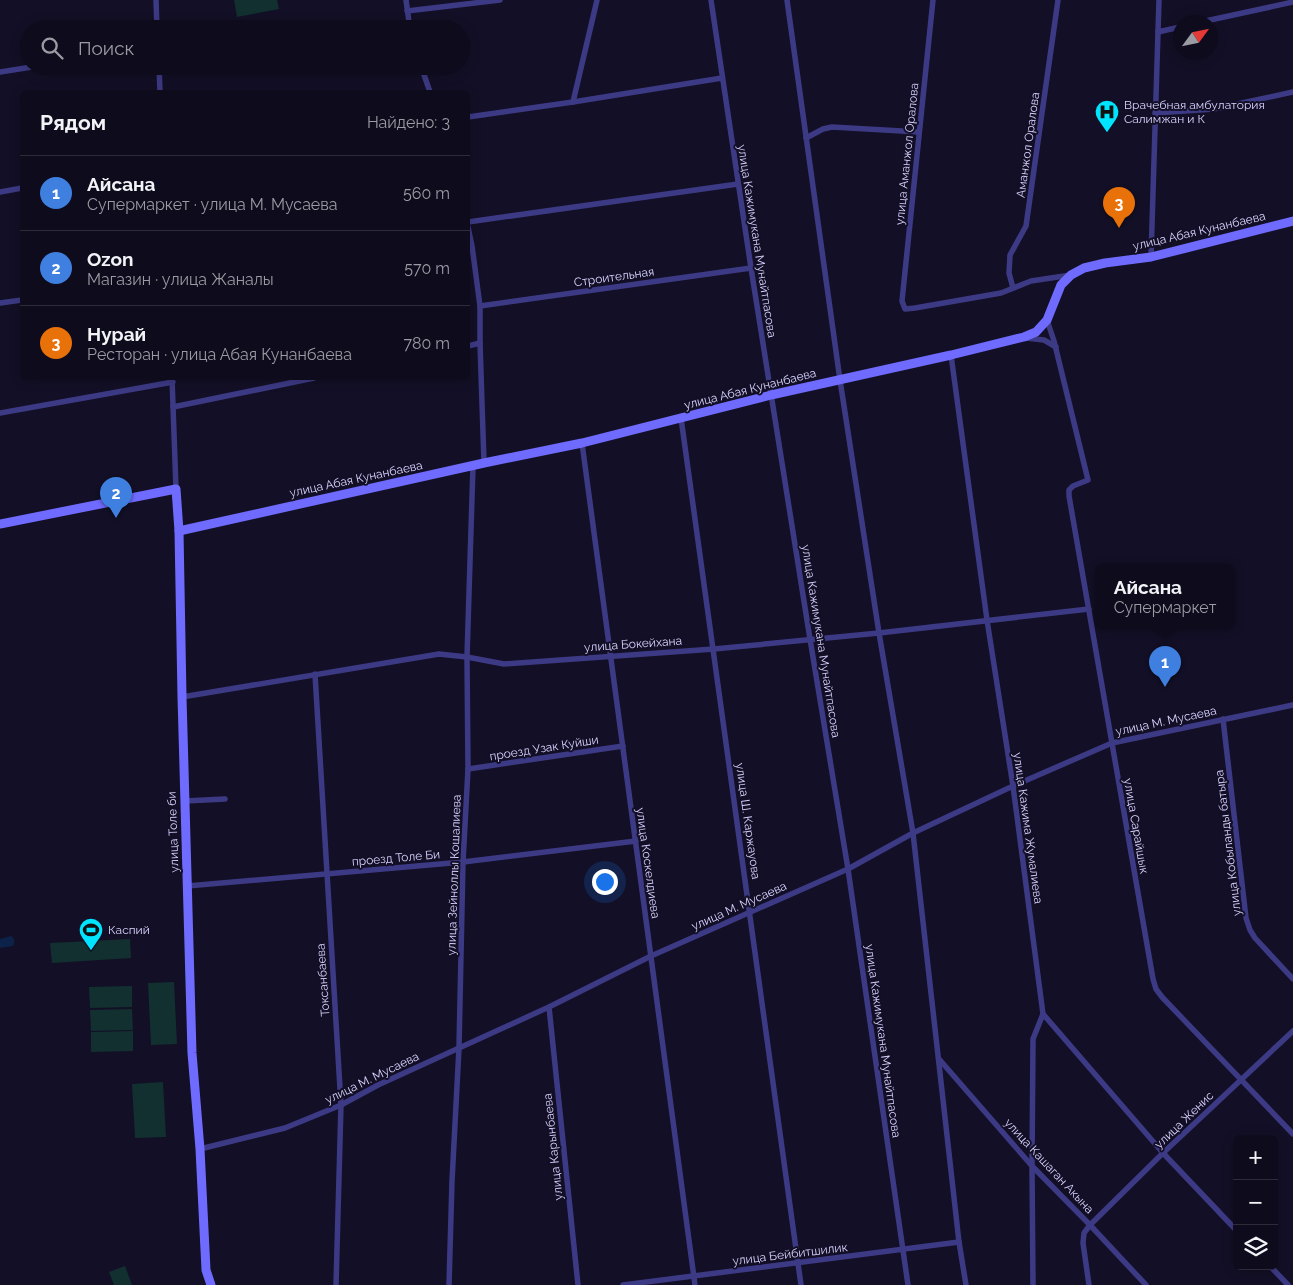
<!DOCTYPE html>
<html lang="ru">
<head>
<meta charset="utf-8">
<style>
	:root { --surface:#0e0b1c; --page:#1c1929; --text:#f1f3f6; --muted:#9b9ba3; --line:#2e2b3b; --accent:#ea580c }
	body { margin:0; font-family:Raleway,sans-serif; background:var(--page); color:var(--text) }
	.controls { position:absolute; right:15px; bottom:15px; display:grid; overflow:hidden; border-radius:8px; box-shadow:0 2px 12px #0003 }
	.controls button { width:45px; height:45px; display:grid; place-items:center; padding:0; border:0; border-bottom:1px solid var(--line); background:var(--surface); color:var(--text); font:25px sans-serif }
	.compass { position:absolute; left:1173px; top:15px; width:45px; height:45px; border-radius:50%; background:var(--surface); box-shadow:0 2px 12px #0003; rotate:57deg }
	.you { position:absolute; left:604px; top:881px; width:18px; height:18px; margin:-12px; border:4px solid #fff; border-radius:50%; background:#1a73e8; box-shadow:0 0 0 8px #1a73e833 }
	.badge { display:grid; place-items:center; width:32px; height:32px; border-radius:50%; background:var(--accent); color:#fff; font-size:16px; font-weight:700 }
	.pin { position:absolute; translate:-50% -41px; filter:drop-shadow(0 1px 2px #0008) }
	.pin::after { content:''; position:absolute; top:26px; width:18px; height:15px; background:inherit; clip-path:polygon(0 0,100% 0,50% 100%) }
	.popup { position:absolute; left:1095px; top:564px; width:140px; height:65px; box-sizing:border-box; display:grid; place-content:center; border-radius:8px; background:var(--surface); filter:drop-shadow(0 1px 4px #0005); font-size:16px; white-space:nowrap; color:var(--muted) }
	.popup b { font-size:19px; color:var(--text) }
	.popup::after { content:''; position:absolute; left:50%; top:100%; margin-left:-10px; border:10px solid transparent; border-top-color:var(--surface) }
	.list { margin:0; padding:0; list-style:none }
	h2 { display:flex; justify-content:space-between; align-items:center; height:65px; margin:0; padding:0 20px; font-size:21px }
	h2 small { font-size:16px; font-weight:400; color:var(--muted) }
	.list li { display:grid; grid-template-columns:32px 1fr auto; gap:15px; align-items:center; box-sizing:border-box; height:75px; padding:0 20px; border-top:1px solid var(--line) }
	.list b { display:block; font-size:19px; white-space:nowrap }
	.list p { margin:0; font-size:16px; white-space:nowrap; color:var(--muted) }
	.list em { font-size:16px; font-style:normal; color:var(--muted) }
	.icon { flex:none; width:28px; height:28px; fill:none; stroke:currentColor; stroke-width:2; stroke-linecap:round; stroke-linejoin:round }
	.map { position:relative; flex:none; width:1293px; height:1285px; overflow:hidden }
	.search { position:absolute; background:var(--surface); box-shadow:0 2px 12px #0003; left:20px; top:20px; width:450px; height:55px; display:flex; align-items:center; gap:12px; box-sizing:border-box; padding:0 18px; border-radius:28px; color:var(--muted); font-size:19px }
	.panel { position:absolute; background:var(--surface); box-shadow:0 2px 12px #0003; left:20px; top:90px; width:450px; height:290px; border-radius:8px }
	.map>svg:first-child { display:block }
	.green { fill:#12302f }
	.water { fill:#0c2248 }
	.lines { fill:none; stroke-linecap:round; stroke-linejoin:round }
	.street { stroke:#3d3a85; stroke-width:5.5 }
	.secondary { stroke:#6f6bff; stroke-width:9 }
	.labels { text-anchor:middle; stroke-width:4; stroke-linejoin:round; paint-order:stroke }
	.poi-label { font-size:12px; fill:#d9d4ff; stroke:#130f26; text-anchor:start }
	.street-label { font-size:12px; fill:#d9d4ff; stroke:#130f26 }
</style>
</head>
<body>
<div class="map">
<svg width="1293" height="1285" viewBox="0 0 1293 1285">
	<rect width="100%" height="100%" fill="#130f26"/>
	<!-- green -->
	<g class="green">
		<path d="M234 0H277L279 9 237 17Z"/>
		<path d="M130 939 131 958 52 963 50 943Z"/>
		<path d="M174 982 177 1044 151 1045 148 983Z"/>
		<path d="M132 986V1007L90 1008 89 987Z"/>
		<path d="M132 1009 133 1030 91 1031 90 1010Z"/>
		<path d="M133 1031V1051L91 1052V1032Z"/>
		<path d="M163 1082 166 1137 135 1138 132 1084Z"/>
		<path d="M125 1266 132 1285H114L109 1272Z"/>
	</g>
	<!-- water -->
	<path class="water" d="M11 936 14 939V943L13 946 0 948V939Z"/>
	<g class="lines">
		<!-- street -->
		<g class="street">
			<path d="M156 0 157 29"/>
			<path d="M406 0 410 29"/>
			<path d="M711 0 751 268 810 639 848 869 908 1285"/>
			<path d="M787 0 840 380 879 633 913 833 959 1242 966 1285"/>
			<path d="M933 0 902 301 905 309 915 308 1001 293 1031 281 1071 275"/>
			<path d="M407 11 500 0"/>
			<path d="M1201 22 1293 2"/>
			<path d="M1158 32 1180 27"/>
			<path d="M159 66 160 92"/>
			<path d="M421 66 430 92"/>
			<path d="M159 71 190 66"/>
			<path d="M0 72 38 66"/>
			<path d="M573 102 597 0"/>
			<path d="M1155 113 1214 109 1293 92"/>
			<path d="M468 117 573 102 722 78"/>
			<path d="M806 138 823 129 832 127 919 132"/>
			<path d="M0 192 22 188"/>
			<path d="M468 222 738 184"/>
			<path d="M468 227 472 246 480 306V343L484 463"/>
			<path d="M1151 257 1159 0"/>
			<path d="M1013 288 1009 273 1010 255 1026 226 1058 0"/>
			<path d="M0 303 22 300"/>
			<path d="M480 306 751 268"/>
			<path d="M1047 320 1054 341 1088 480 1073 486 1069 490V496L1153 979 1156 989 1162 997 1293 1134"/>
			<path d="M1026 338 1044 340 1056 347"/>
			<path d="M468 346 480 343"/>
			<path d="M951 355 987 620 1013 786 1043 1014 1163 1153 1237 1231"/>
			<path d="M172 378 176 489"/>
			<path d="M173 407 314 378"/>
			<path d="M0 413 173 382"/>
			<path d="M681 418 801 1285"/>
			<path d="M582 443 695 1285"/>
			<path d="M315 674 341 1105 336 1285"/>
			<path d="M182 697 439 654 467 657 504 664 714 649 879 633 1089 609"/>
			<path d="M1223 719 1246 918 1250 930 1255 938 1293 979"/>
			<path d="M468 769 623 746"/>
			<path d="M185 801 225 799"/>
			<path d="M187 886 463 862 636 841"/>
			<path d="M549 1007 578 1285"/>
			<path d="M939 1059 1032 1166 1090 1225 1146 1285"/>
			<path d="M200 1149 285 1128 341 1105 378 1085 549 1007 651 956 848 869 913 833 1013 786 1112 743 1293 705"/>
			<path d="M1270 1266 1288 1285"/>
			<path d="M449 1285 452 1181 459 1048 463 862 468 769 467 657 473 466"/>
			<path d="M623 1285 959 1242"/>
			<path d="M1033 1285 1032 1166 1033 1039 1043 1014"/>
			<path d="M1089 1285 1083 1243 1084 1233 1090 1225 1163 1153 1293 1031"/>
		</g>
		<!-- secondary -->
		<g class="secondary">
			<path d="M0 524 176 489 179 531 182 697 192 1053 200 1149 206 1270 211 1285"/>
			<path d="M179 531 484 463 582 443 771 395 951 355 1024 337 1036 332 1047 320 1061 285 1071 275 1084 268 1105 263 1151 257 1293 221"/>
		</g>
	</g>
	<!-- icons -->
	<defs>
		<symbol id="hospital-pin" viewBox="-11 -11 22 30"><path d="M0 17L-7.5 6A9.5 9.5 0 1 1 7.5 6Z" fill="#00e5ff" stroke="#130f26"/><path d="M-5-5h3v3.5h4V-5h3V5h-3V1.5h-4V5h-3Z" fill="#111"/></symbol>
		<symbol id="stadium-pin" viewBox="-11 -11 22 30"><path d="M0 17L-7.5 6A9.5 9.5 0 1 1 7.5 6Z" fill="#00e5ff" stroke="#130f26"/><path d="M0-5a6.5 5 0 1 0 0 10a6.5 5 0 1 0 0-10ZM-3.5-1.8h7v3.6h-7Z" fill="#111"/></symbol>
	</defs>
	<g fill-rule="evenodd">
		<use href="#hospital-pin" x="1093" y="98" width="28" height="38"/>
		<use href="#stadium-pin" x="77" y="916" width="28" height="38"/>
	</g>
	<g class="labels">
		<!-- poi labels -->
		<g class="poi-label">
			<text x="1124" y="109">Врачебная амбулатория<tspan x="1124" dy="14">Салимжан и К</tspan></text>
			<text x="108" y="934">Каспий</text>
		</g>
		<!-- street labels -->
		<g class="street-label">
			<text transform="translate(1028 145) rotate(-82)" y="4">Аманжол Оралова</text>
			<text transform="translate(907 154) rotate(-84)" y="4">улица Аманжол Оралова</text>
			<text transform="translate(1199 231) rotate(-13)" y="4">улица Абая Кунанбаева</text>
			<text transform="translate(757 241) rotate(81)" y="4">улица Кажимукана Мунайтпасова</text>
			<text transform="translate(614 277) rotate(-8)" y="4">Строительная</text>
			<text transform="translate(750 389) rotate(-14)" y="4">улица Абая Кунанбаева</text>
			<text transform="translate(356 479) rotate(-12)" y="4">улица Абая Кунанбаева</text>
			<text transform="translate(821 641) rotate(81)" y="4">улица Кажимукана Мунайтпасова</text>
			<text transform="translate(633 644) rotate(-4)" y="4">улица Бокейхана</text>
			<text transform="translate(1166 721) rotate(-12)" y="4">улица М. Мусаева</text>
			<text transform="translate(544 748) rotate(-9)" y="4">проезд Узак Куйши</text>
			<text transform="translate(748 821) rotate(82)" y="4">улица Ш. Каржауова</text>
			<text transform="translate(1136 826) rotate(80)" y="4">улица Сарайшык</text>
			<text transform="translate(1028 828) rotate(82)" y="4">улица Кажима Жумалиева</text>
			<text transform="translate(173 832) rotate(-92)" y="4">улица Толе би</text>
			<text transform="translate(1228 843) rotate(-97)" y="4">улица Кобыланды батыра</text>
			<text transform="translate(396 858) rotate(-5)" y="4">проезд Толе Би</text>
			<text transform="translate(648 863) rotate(82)" y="4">улица Коскелдиева</text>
			<text transform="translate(454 875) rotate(-88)" y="4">улица Зейноллы Кошалиева</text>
			<text transform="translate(739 906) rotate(-24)" y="4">улица М. Мусаева</text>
			<text transform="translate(323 980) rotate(-94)" y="4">Токсанбаева</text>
			<text transform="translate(883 1041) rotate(82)" y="4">улица Кажимукана Мунайтпасова</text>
			<text transform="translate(372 1078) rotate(-26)" y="4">улица М. Мусаева</text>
			<text transform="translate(1184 1120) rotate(-44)" y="4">улица Женис</text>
			<text transform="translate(553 1147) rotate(-96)" y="4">улица Карынбаева</text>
			<text transform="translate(1049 1166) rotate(47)" y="4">улица Кашаган Акына</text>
			<text transform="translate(790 1254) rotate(-7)" y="4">улица Бейбитшилик</text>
		</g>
	</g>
</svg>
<div class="controls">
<button>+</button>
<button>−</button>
<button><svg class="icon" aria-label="layers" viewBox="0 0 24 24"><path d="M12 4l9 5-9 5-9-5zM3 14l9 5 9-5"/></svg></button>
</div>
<svg class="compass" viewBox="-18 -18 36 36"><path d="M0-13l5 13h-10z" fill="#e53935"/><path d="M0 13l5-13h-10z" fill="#9b9ba3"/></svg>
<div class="you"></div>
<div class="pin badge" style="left:1165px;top:687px;background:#3f7fe0">1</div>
<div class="popup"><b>Айсана</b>Супермаркет</div>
<div class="pin badge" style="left:116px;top:518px;background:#3f7fe0">2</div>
<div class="pin badge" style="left:1119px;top:228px;background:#e8710a">3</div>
<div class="search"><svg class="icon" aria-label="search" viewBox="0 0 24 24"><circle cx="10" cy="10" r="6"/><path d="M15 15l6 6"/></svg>Поиск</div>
<section class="panel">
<h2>Рядом<small>Найдено: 3</small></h2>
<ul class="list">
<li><span class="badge" style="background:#3f7fe0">1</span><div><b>Айсана</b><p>Супермаркет · улица М. Мусаева</p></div><em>560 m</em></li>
<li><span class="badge" style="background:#3f7fe0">2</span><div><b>Ozon</b><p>Магазин · улица Жаналы</p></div><em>570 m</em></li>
<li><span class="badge" style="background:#e8710a">3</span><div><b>Нурай</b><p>Ресторан · улица Абая Кунанбаева</p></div><em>780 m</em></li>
</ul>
</section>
</div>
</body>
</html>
